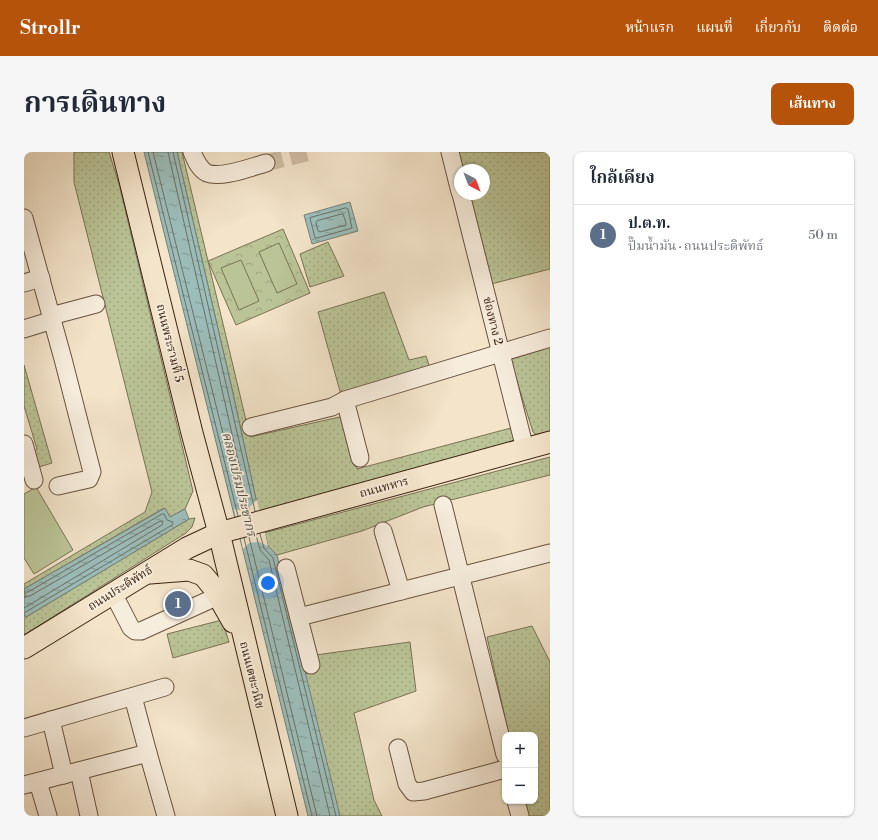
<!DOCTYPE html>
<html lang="th">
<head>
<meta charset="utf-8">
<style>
	:root { --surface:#fff; --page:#f6f6f7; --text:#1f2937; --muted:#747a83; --line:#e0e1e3; --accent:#b45309 }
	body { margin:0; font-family:"Libre Bodoni","Noto Serif Thai",serif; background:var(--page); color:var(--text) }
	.controls { position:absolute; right:12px; bottom:12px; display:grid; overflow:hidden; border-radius:8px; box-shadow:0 1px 3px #0004 }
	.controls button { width:36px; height:36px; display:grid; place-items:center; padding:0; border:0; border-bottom:1px solid var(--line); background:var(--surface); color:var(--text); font:20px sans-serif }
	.compass { position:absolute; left:430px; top:12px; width:36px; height:36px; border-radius:50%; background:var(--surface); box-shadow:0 1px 3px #0004; rotate:138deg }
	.you { position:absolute; left:244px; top:431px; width:14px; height:14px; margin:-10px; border:3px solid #fff; border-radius:50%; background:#1a73e8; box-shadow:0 0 0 6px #1a73e833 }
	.badge { display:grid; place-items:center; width:26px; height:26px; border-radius:50%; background:var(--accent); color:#fff; font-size:13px; font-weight:700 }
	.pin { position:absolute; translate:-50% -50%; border:2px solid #fff; box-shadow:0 1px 4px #0006 }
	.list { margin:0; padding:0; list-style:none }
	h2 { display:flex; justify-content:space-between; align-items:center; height:52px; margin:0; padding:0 16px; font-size:17px }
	h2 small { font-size:13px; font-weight:400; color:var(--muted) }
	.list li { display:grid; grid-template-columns:26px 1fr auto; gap:12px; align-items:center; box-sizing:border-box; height:60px; padding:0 16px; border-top:1px solid var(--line) }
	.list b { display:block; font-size:15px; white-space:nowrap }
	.list p { margin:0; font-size:13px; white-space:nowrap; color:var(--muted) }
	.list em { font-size:13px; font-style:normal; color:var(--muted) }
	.map { position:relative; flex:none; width:526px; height:664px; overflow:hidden; border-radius:8px }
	header { display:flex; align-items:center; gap:24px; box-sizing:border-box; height:56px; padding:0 20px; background:var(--accent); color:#fff }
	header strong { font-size:19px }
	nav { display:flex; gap:22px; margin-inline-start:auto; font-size:14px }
	.intro { display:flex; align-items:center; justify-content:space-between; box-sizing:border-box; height:96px; padding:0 24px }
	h1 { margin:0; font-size:28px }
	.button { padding:10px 18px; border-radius:8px; background:var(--accent); color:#fff; font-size:14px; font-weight:700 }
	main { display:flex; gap:24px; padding:0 24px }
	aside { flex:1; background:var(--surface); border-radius:8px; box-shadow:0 1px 3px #0004 }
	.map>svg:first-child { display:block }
	.grass { fill:url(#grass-dots); stroke:#7a7354 }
	.park { fill:url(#park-crowns); stroke:#7a7354 }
	.pitch { fill:#bac497; stroke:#7a7354 }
	.water { fill:url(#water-ripples); stroke:#758077 }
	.pier { fill:#f3e4ca }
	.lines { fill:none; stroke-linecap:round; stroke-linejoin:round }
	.shore { stroke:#6b7066; stroke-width:1 }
	.minor-tunnel { stroke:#cebda5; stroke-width:17; stroke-dasharray:17 8; stroke-linecap:butt }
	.minor-casing { stroke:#68523f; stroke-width:19 }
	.major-casing { stroke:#3a2211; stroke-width:23 }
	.minor { stroke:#f7eddd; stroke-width:17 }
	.major { stroke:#f3e4ca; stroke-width:21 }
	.labels { text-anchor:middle; stroke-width:3.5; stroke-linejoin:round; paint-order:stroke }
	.street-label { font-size:12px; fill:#3a2211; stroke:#f7eddd }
	.water-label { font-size:13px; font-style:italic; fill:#575144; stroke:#f7eddd }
</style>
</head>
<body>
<header>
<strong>Strollr</strong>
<nav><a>หน้าแรก</a><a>แผนที่</a><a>เกี่ยวกับ</a><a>ติดต่อ</a></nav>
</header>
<div class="intro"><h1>การเดินทาง</h1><a class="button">เส้นทาง</a></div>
<main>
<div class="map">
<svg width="526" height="664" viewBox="0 0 526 664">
	<defs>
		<pattern id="grass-dots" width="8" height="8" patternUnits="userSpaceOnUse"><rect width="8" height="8" fill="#bac497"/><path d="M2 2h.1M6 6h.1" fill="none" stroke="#a1a881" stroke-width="1.8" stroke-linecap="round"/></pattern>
		<pattern id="park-crowns" width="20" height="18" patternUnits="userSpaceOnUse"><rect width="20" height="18" fill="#bac497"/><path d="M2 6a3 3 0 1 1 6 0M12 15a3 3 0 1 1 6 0" fill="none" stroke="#a1a881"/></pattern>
		<pattern id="water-ripples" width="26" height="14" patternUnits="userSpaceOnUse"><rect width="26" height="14" fill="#9cbebb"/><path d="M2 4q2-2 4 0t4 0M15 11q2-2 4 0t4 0" fill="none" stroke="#809a97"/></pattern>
	</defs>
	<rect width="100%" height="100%" fill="#f3e4ca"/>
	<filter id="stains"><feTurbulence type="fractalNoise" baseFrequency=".005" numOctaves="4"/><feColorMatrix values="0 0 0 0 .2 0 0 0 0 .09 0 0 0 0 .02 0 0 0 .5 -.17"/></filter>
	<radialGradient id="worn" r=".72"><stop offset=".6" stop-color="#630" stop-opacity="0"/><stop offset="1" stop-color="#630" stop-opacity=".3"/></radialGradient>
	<!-- grass -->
	<g class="grass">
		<path d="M50 0H85L95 32 169 339 161 357 146 365 140 356 0 437 2 445 0 446V432L121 360 128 340 50 30Z"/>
		<path d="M153 0H158L226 285 320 264 333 317 487 276 491 287 486 291 235 361 208 237Z"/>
		<path d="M433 0H526V117L467 132 443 42H460V18H437Z"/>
		<path d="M304 90 320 124 286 135 276 102Z"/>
		<path d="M360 140 385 208 402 204 406 216 317 243 294 160Z"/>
		<path d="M526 192V284H514L509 280 485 204Z"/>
		<path d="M0 213 28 311 15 315 11 313 8 301 13 297 0 254Z"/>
		<path d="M526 305V323L399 355 338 379 253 403 244 394 240 381Z"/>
		<path d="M171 366 168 375 162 381 0 483V462L2 465 165 367Z"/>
		<path d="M198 468 205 490 149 506 143 482Z"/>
		<path d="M508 474 526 510V664H503L500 649H511V583H485L463 485Z"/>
		<path d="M386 490 392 539 330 561 350 648 358 664H315L277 505Z"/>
	</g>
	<!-- park -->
	<path class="park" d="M259 77 286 141 212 173 184 109Z"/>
	<!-- pitch -->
	<g class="pitch">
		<path d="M255 91 273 132 253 141 235 100Z"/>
		<path d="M217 108 235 149 215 158 197 116Z"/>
		<path d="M12 335 49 398 10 422 0 406V342Z"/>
	</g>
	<!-- water -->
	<g class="water">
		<path d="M120 0H153L208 237 235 361 244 394 253 403 316 664H284L227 431Z"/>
		<path d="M326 50 334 79 288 92 280 63Z"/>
		<path d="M141 356 146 365 161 357 165 367 2 465 0 462V446L2 445 0 437Z"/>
	</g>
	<!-- pier -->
	<path class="pier" d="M233 348 244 394 235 390 225 391 219 397 210 357 215 358 224 356Z"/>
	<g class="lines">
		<!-- shore -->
		<g class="shore">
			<path d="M124 0 214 364"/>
			<path d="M129 0 219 362"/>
			<path d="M144 0 226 361"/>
			<path d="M149 0 231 359"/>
			<path d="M322 56 324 57 328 76 293 86H291L286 66Z"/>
			<path d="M319 62 322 71V73L296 80 294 79 292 71 293 69Z"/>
			<path d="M236 382 240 396 249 406 312 664"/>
			<path d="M232 383 236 398 245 408 306 664"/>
			<path d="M225 385 293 664"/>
			<path d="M220 386 288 664"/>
			<path d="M0 440H4L138 362H140L143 368 149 370 148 373 0 461"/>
			<path d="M0 445 6 444 136 369 139 370 138 373 0 456"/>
		</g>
		<!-- minor-tunnel -->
		<path class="minor-tunnel" d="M242 11 286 0"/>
		<defs>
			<g id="minor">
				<path d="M168 0C171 7 175 17 183 21 197 27 227 15 242 11"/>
				<path d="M426 0 436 40"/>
				<path d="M437 42 501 297"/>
				<path d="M0 66 39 207 68 320 65 327 34 334"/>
				<path d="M0 131 17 126"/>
				<path d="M27 164 72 152"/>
				<path d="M0 177 29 168"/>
				<path d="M321 248 336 306"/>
				<path d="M227 275 308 255 321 248 526 186"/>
				<path d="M0 292 10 328"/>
				<path d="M419 353 481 603"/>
				<path d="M359 379 377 439"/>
				<path d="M262 416 287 513"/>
				<path d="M89 441 107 476 111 479H117L194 444"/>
				<path d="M275 465 526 401"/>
				<path d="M27 568 40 623"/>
				<path d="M0 576 141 535"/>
				<path d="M374 596 383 632 389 640 400 639 481 617"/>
				<path d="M124 601 142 664"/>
				<path d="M55 619 65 664"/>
				<path d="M14 630 24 664"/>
				<path d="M0 633 124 601 109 545"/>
				<path d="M492 649 496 664"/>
			</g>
			<g id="major">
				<path d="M99 0 168 281 195 381 263 664"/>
				<path d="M126 421 165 418 179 423 189 435 209 470"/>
				<path d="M0 496 163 396 195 381 526 290"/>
			</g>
		</defs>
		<!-- minor casing -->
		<use href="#minor" class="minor-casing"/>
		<!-- major casing -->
		<use href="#major" class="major-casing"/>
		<!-- minor -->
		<use href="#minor" class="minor"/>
		<!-- major -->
		<use href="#major" class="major"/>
	</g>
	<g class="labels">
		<!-- street labels -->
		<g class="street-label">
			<text transform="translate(469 169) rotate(76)" y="4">ช่องทาง 2</text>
			<text transform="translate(146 191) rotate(76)" y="4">ถนนพระรามที่ 5</text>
			<text transform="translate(360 335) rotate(-15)" y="4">ถนนทหาร</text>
			<text transform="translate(96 436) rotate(-32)" y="4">ถนนประดิพัทธ์</text>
			<text transform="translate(228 523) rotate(76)" y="4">ถนนเตชะวนิช</text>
		</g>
		<!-- water labels -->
		<g class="water-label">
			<text transform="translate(216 332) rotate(76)" y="5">คลองเปรมประชากร</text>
		</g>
	</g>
	<rect width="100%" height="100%" filter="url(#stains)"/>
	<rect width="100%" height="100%" fill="url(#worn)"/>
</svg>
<div class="controls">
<button>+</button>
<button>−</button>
</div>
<svg class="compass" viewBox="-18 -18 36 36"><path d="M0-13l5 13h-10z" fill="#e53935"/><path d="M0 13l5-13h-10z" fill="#747a83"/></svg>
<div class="you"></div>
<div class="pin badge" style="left:154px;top:452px;background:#5c6f8a">1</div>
</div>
<aside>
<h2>ใกล้เคียง<small></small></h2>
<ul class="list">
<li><span class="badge" style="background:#5c6f8a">1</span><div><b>ป.ต.ท.</b><p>ปั๊มน้ำมัน · ถนนประดิพัทธ์</p></div><em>50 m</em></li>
</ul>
</aside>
</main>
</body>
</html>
